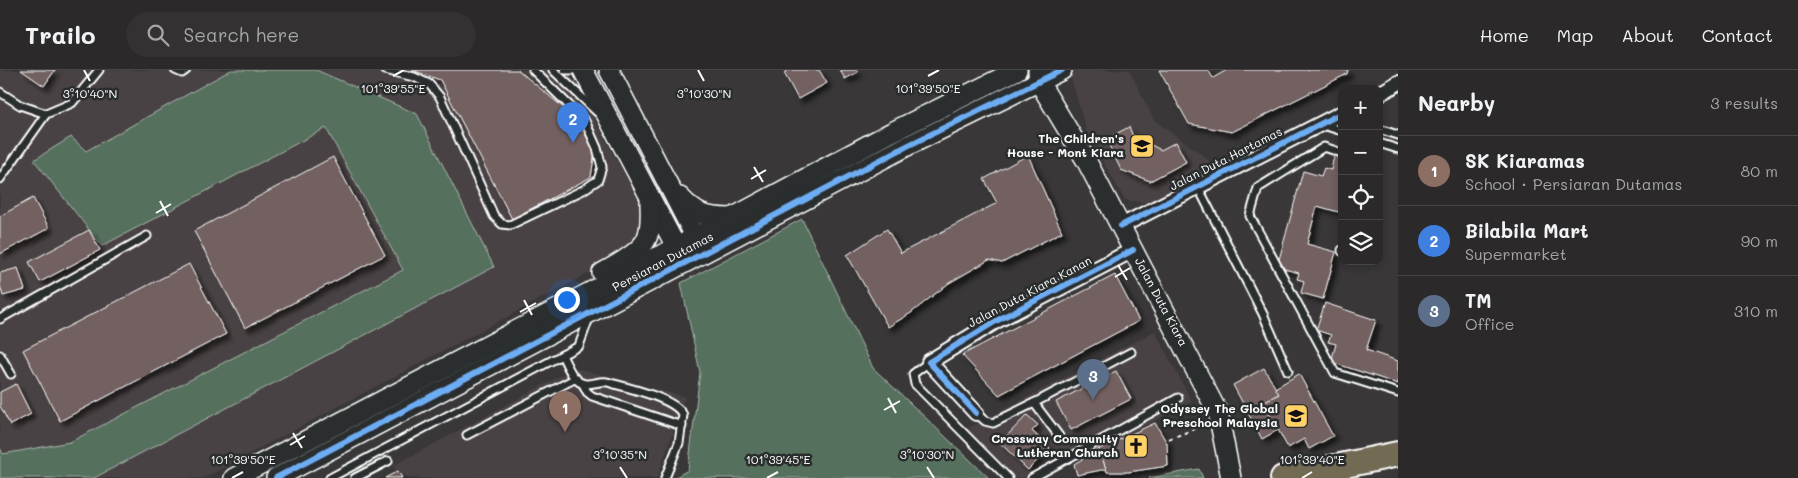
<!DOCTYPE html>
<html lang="en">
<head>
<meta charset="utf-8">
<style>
	:root { --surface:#2b292a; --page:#333132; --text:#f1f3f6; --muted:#a6a6a8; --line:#474547; --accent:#ffd166 }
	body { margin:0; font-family:Mali,sans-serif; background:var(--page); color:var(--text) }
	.controls { position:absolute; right:15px; top:15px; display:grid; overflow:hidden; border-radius:10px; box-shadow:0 2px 8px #0003 }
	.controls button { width:45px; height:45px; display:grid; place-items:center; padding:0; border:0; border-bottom:1px solid var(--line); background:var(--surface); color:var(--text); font:25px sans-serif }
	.you { position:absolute; left:566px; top:229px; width:18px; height:18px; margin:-12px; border:4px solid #fff; border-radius:50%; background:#1a73e8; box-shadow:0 0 0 8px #1a73e833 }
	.badge { display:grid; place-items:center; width:32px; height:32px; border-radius:50%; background:var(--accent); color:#fff; font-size:16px; font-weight:700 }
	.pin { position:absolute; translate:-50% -41px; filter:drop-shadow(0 1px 2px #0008) }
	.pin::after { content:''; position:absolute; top:26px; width:18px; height:15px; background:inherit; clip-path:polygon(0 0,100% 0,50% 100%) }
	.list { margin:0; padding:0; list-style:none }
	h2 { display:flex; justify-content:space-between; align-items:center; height:65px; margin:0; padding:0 20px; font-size:21px }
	h2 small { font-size:16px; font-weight:400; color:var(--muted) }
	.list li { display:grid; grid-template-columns:32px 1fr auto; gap:15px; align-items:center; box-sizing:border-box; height:70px; padding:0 20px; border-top:1px solid var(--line) }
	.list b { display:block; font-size:19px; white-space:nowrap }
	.list p { margin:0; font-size:16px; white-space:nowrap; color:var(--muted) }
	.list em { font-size:16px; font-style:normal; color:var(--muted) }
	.icon { flex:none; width:28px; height:28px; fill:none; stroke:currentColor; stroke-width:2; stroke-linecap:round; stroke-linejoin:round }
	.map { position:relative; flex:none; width:1398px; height:408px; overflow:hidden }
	header { display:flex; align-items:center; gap:30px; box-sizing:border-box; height:70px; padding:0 25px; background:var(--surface); border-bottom:1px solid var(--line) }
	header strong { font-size:24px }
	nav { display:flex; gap:28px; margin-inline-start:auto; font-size:18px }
	.search { width:350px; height:45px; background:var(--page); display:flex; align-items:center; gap:12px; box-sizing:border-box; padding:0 18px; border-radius:28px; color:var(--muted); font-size:19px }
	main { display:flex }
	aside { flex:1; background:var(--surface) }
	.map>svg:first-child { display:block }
	.built { fill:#4a4344 }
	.green { fill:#556f5d; stroke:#aab7ae }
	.building { fill:#736060; stroke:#fff; filter:url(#shadow) }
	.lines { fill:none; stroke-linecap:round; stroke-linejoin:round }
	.lane-casing { stroke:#fff; stroke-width:11 }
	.street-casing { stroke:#fff; stroke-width:18 }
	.secondary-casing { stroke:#fff; stroke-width:22 }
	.highway-casing { stroke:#fff; stroke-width:28 }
	.path { stroke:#fff; stroke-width:2; stroke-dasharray:4 4; stroke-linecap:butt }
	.lane { stroke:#2a2d2e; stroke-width:7 }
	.street { stroke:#2a2d2e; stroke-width:14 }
	.secondary { stroke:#2a2d2e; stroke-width:19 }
	.highway { stroke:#736b52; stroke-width:24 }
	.cycleway-casing { stroke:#2a2d2e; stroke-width:9 }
	.cycleway { stroke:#6dadf4; stroke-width:6 }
	.ticks { fill:none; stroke:#fff; stroke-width:2 }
	.labels { text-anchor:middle; stroke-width:5; stroke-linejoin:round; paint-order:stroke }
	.poi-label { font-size:12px; font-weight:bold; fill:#fff; stroke:#2a2d2e; text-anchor:end }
	.street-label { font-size:12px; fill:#fff; stroke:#2a2d2e }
	.ticks-label { font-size:12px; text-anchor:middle; fill:#fff; stroke:#2a2d2e; stroke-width:5; stroke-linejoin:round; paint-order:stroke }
</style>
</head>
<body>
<header>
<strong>Trailo</strong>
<div class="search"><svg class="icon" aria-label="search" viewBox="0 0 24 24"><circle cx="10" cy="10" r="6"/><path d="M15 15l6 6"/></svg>Search here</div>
<nav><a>Home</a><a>Map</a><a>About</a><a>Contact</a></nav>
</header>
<main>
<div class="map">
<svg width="1398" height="408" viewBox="0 0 1398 408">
	<defs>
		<filter id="shadow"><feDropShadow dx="4.5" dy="4.5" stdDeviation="2.5" flood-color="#0009"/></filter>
	</defs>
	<rect width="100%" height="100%" fill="#393738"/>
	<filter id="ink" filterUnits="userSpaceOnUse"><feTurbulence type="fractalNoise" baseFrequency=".02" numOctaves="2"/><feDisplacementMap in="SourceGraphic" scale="10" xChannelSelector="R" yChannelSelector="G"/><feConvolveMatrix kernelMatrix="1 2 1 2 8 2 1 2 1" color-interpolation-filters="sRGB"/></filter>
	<g filter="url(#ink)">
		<!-- built -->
		<g class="built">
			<path d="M0 0H568L642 137 639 165 621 186 204 408H0Z"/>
			<path d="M1077 0H1129L1154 50 1208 89 1212 98 1149 133 1125 130 1087 63 1070 4Z"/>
			<path d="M1155 261 1192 332 1041 408H1002L963 361Z"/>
			<path d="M575 298 685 327 657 408H400L393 396Z"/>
		</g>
		<!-- green -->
		<g class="green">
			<path d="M231 0H316L417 44 494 197 94 408H0V378L3 384 70 372 403 200 326 58 102 176 34 90 71 67 86 81Z"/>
			<path d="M802 149 873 298 989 408H674L688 400 700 302 681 213Z"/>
			<path d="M1199 399 1203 408H1149Z"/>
		</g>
		<!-- building -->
		<g class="building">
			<path d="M21 0H55L44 16Z"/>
			<path d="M412 0H518L576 48 595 81 591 107 512 149 440 10Z"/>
			<path d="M789 0H819L827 13 798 29 784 3Z"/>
			<path d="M840 0H857L858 2 845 9Z"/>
			<path d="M1159 0H1208L1213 8 1227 0H1348L1347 4 1232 62 1189 54Z"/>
			<path d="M1129 57 1133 66 1161 80 1176 72 1186 92 1150 111 1121 100 1106 69Z"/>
			<path d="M1028 85 1062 162 1002 193 989 190 949 213 911 243 888 257 847 185 887 159 901 183 997 133 984 109Z"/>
			<path d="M1334 86 1342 88V143L1317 136 1307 174 1336 182 1323 229 1301 223 1304 211 1297 209 1299 203 1277 197 1303 101 1321 106 1324 98 1331 100Z"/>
			<path d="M333 87 385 185 245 258 194 161Z"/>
			<path d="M33 128 49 158 0 184V146Z"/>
			<path d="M89 160 100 180 40 212 29 192Z"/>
			<path d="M189 194 226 264 60 351 23 280Z"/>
			<path d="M18 198 25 220 3 226 0 215V203Z"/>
			<path d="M1115 205 1139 251 999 325 962 285Z"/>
			<path d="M1325 233 1376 250 1366 280 1398 291V314L1331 292 1336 274 1328 272 1331 265 1316 260Z"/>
			<path d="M1264 298 1279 324 1263 332 1278 360 1262 369 1233 315Z"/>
			<path d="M1116 301 1131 329 1071 360 1056 332Z"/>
			<path d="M1299 304 1333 366 1309 379 1304 369 1288 378 1263 332 1279 324 1275 318Z"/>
			<path d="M16 314 31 344 10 355 0 336V322Z"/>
			<path d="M1027 345 1038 355 1032 361 1050 378 1028 400 1000 373Z"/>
			<path d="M1155 353 1167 373 1168 396 1128 402H1107L1099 379Z"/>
			<path d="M1099 379 1106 399 1077 405 1074 394Z"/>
			<path d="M398 401 402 408H385Z"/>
		</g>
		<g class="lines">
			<defs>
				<g id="lane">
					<path d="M175 0 182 3 186 0"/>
					<path d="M385 0 414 7 429 14 440 27 494 146 502 154 510 155 583 120 598 110 602 97 597 78 585 51 533 0"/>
					<path d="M553 0 597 42"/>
					<path d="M565 0H573"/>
					<path d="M0 22 20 35 46 44 72 33 99 0"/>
					<path d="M1323 55 1342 61"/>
					<path d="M1379 59 1398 65"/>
					<path d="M1379 73 1398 79"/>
					<path d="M1342 83 1324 77 1258 118 1250 146 1335 303 1398 323"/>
					<path d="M0 109 46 44"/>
					<path d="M1198 117 1263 244 1288 301"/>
					<path d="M1342 181V180"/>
					<path d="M0 249 147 166"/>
					<path d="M0 285 11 304"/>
					<path d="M562 285C567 295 574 315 587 314 594 314 599 311 607 312 625 317 675 328 683 345L679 373 665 408"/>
					<path d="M929 292 913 304 915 314 1008 408"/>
					<path d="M583 314 587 322 592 326 682 356"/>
					<path d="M1034 333 1059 366"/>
					<path d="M976 343 985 351 993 353 1034 333 1131 282"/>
					<path d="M467 365 576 308"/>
					<path d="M330 408 579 276 589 248"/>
					<path d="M355 408 388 391"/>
					<path d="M1032 408 1178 328"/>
				</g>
				<g id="street">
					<path d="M1379 24 1398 13"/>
					<path d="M1121 156 1342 43"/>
					<path d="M976 343 929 292 996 251 1133 180"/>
				</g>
				<g id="secondary">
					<path d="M583 0 682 188"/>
					<path d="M609 0 701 178"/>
					<path d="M1038 1 1039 12 1086 90 1218 343 1231 408"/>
					<path d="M680 127C698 146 705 147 730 148"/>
					<path d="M602 203C615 196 639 183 646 170 652 158 650 143 650 131"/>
					<path d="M234 408 732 148 892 62 1017 0"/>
					<path d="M276 408 907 76 1062 0"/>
				</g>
				<path id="highway" d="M1283 408 1398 384"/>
			</defs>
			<!-- lane casing -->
			<use href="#lane" class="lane-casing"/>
			<!-- street casing -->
			<use href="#street" class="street-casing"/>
			<!-- secondary casing -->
			<use href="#secondary" class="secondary-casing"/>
			<!-- highway casing -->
			<use href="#highway" class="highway-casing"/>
			<!-- path -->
			<path class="path" d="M1169 369 1205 355"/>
			<!-- lane -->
			<use href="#lane" class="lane"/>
			<!-- street -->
			<use href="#street" class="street"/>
			<!-- secondary -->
			<use href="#secondary" class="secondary"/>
			<!-- highway -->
			<use href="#highway" class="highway"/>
			<defs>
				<g id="cycleway">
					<path d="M1121 156 1342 43"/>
					<path d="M976 343 929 292 996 251 1133 180"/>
					<path d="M276 408 907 76 1062 0"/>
				</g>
			</defs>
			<!-- cycleway casing -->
			<use href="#cycleway" class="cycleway-casing"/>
			<!-- cycleway -->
			<use href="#cycleway" class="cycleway"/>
		</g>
	</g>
	<!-- ticks -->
	<path class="ticks" d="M84 0 90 11M698 0 704 11M393 6 404 0M928 6 939 0M754 97 763 112M751 109 766 100M160 131 168 146M156 143 171 134M1118 195 1127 210M1115 207 1130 198M524 230 532 245M520 242 536 233M888 328 896 343M884 340 900 331M293 363 302 378M290 375 305 366M620 397 627 408M927 397 934 408M232 408 243 402M767 408 778 402M1302 408 1312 402"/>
	<!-- icons -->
	<defs>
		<symbol id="school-square" viewBox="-11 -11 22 22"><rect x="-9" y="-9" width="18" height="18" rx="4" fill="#ffd166" stroke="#2a2d2e"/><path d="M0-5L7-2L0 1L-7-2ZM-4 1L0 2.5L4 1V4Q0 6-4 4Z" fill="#111"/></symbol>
		<symbol id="church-square" viewBox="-11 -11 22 22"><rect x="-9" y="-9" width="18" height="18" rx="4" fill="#ffd166" stroke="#2a2d2e"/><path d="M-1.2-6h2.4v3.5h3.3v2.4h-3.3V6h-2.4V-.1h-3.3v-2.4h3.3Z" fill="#111"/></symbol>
	</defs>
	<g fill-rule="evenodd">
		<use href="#school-square" x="1128" y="62" width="28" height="28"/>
		<use href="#school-square" x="1282" y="332" width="28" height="28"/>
		<use href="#church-square" x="1122" y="362" width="28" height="28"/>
	</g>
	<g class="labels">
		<!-- poi labels -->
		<g class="poi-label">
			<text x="1124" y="73">The Children's<tspan x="1124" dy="14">House - Mont Kiara</tspan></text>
			<text x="1278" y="343">Odyssey The Global<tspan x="1278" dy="14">Preschool Malaysia</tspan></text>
			<text x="1118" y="373">Crossway Community<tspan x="1118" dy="14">Lutheran Church</tspan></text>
		</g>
		<!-- street labels -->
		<g class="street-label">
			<text transform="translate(1226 89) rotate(-27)" y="4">Jalan Duta Hartamas</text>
			<text transform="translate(663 192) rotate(-28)" y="4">Persiaran Dutamas</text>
			<text transform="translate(1030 222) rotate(-28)" y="4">Jalan Duta Kiara Kanan</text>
			<text transform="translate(1161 232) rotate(62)" y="4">Jalan Duta Kiara</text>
		</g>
	</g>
	<g class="ticks-label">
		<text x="393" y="23">101°39'55"E</text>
		<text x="928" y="23">101°39'50"E</text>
		<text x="90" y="28">3°10'40"N</text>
		<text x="704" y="28">3°10'30"N</text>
		<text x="620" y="389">3°10'35"N</text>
		<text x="927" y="389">3°10'30"N</text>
		<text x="243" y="394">101°39'50"E</text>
		<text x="778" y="394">101°39'45"E</text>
		<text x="1312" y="394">101°39'40"E</text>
	</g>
</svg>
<div class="controls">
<button>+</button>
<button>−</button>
<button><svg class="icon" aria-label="locate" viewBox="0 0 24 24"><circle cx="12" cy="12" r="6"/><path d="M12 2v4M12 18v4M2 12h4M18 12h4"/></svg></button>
<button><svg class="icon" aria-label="layers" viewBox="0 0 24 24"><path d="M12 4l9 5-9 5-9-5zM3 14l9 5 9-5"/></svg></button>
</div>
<div class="you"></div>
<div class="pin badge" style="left:565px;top:362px;background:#8d6e63">1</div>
<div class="pin badge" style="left:573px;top:73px;background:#3f7fe0">2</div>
<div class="pin badge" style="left:1093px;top:330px;background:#5c6f8a">3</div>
</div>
<aside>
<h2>Nearby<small>3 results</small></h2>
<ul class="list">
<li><span class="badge" style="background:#8d6e63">1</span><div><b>SK Kiaramas</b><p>School · Persiaran Dutamas</p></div><em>80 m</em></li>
<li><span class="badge" style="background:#3f7fe0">2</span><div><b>Bilabila Mart</b><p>Supermarket</p></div><em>90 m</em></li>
<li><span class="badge" style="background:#5c6f8a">3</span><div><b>TM</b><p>Office</p></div><em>310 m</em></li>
</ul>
</aside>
</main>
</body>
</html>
